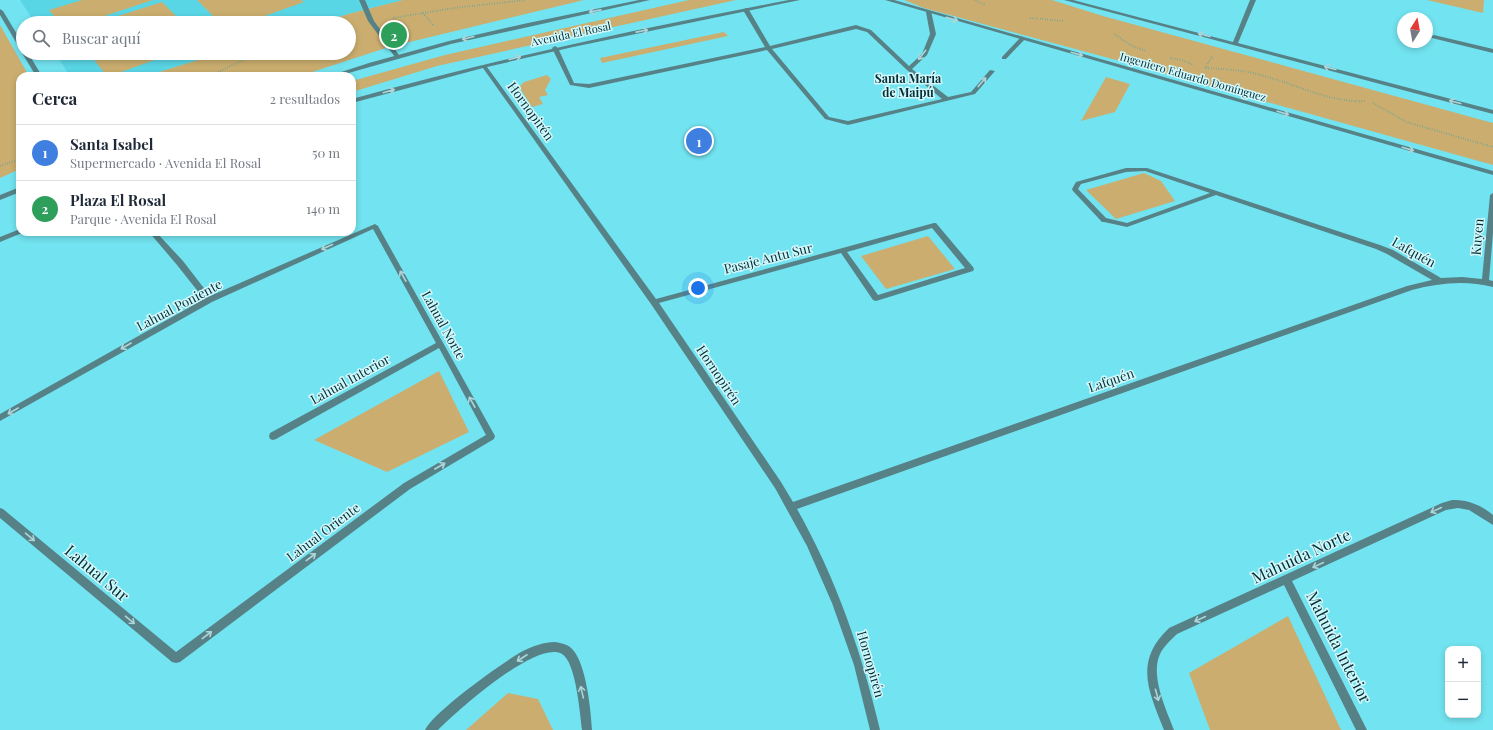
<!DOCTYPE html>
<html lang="es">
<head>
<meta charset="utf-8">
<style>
	:root { --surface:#fff; --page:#f6f6f7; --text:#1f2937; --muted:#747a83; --line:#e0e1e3; --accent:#ca3b3a }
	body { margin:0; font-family:"Playfair Display",serif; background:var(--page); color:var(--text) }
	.controls { position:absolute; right:12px; bottom:12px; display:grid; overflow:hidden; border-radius:8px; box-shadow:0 2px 6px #0003 }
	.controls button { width:36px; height:36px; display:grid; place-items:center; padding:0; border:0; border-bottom:1px solid var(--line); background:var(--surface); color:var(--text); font:20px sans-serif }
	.compass { position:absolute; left:1397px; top:12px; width:36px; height:36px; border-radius:50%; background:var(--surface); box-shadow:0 2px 6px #0003; rotate:11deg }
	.you { position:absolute; left:698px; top:288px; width:14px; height:14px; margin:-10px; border:3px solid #fff; border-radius:50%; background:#1a73e8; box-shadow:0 0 0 6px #1a73e833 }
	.badge { display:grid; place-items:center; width:26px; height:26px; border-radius:50%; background:var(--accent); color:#fff; font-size:13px; font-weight:700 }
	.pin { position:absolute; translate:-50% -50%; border:2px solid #fff; box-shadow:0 1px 4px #0006 }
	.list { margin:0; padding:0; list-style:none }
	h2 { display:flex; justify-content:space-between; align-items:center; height:52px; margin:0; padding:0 16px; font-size:17px }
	h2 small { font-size:13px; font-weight:400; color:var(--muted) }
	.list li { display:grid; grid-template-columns:26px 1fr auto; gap:12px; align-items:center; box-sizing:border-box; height:56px; padding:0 16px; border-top:1px solid var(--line) }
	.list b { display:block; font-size:15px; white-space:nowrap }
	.list p { margin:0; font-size:13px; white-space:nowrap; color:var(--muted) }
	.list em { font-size:13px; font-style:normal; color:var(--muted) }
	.icon { flex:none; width:22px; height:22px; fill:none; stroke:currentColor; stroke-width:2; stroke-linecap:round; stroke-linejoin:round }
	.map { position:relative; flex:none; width:1493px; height:730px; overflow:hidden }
	.search { position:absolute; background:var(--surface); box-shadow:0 2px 6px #0003; left:16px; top:16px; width:340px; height:44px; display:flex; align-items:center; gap:10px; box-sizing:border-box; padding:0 14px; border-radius:22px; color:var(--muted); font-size:15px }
	.panel { position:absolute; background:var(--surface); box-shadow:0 2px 6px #0003; left:16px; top:72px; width:340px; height:164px; border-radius:12px }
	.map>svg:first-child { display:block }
	.built { fill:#59d6e5 }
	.green { fill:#cbae6f }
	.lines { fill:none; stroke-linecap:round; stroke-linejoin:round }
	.path { stroke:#4a9fa8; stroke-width:2; stroke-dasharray:0.5 2; stroke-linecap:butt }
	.lane { fill:#568287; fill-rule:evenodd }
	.street { fill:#568287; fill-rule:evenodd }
	.oneway { stroke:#acd5da }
	.labels { text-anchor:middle; stroke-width:3; stroke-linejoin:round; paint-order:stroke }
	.far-street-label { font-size:11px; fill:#072d31; stroke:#d1f9fe }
	.far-neighbourhood-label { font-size:12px; font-weight:bold; fill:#072d31; stroke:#d1f9fe }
	.street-label { font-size:13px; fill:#072d31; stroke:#d1f9fe }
	.near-street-label { font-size:16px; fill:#072d31; stroke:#d1f9fe }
</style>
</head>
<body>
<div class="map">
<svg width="1493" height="730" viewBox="0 0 1493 730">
	<rect width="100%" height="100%" fill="#72e3f0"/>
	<!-- built -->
	<g class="built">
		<path d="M20 0H403L352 13 318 23H35Z"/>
		<path d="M55 53H221L146 76H70Z"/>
	</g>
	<!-- green -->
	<g class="green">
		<path d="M82 0H153L83 23H60L49 10Z"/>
		<path d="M197 0H301L304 2 245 23H220Z"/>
		<path d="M403 0H584L389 47 300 76H146L221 53H349V23H318L352 13Z"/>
		<path d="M689 0H736L437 66 352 92V81L445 55Z"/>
		<path d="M904 0H1052L1103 16 1493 123V165L1127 63 924 8Z"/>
		<path d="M1427 0H1484L1483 13Z"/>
		<path d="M162 2 180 20 170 23H96Z"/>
		<path d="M0 25 29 76H20V169L0 178Z"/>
		<path d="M724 32 728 36 602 63 600 58Z"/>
		<path d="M97 53H174L110 76H107L90 55Z"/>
		<path d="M547 75 551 79 545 90 548 95 539 97 543 104 532 107 519 87 524 82Z"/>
		<path d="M1106 77 1130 84 1115 112 1081 121Z"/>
		<path d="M1144 173 1161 181 1175 201 1116 219 1086 190Z"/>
		<path d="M928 236 955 269 886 289 861 256Z"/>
		<path d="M439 371 469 432 387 472 314 440Z"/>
		<path d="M1288 616 1341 730H1210L1189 673Z"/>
		<path d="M508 693 538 699 553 730H466Z"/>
	</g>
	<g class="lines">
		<!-- path -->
		<g class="path">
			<path d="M975 0 985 5"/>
			<path d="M423 13 434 26"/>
			<path d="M393 18 454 8 526 0"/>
			<path d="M1030 18 1065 21"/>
			<path d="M1114 34 1132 46 1146 51"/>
			<path d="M1170 58 1182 60 1194 65"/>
			<path d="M1205 68 1212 57"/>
			<path d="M1206 68C1226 69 1245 70 1264 76 1299 85 1329 103 1366 101"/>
			<path d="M209 76 259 53"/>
			<path d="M1373 103 1406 122 1493 147"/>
			<path d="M0 166 20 159"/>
		</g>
		<!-- lane -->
		<g class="lane">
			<path d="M359 0H365L374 21 399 55V57H395L368 21Z"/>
			<path d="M746 8 749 10 770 46 856 25 871 30 909 66 922 54 930 34 926 12 931 11 936 34 927 55 912 69 948 97 971 92 990 70 995 71 975 94 848 125 825 119 767 50 589 88 570 85 552 48 555 46 558 48 574 83 589 84 765 47 743 10ZM856 29 867 32 907 70 942 99 848 121 829 117 772 49Z"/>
			<path d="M1020 38 1025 39 1006 59H1002V57Z"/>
		</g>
		<!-- street -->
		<g class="street">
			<path d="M639 0H650L451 44 338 76H329L369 63 449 41 528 23Z"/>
			<path d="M789 0H800L573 47 487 67 656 299 934 223H936L973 267 974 269 973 271 876 301 873 300 841 253 659 303 781 482 793 502 1407 286 1432 280 1387 254 1376 249 1216 195 1127 227 1104 222H1102L1073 191 1072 189 1076 182 1126 168H1147L1380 245 1393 250 1441 278 1462 277 1482 279 1490 195 1493 193V233L1489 280 1493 281V287C1465 280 1439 283 1412 290L797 509C836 578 862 653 880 730H870L854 665 832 603 807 546 775 488 651 304 483 68 352 103V99C496 59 642 28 789 0ZM1145 171 1210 193 1127 223 1106 218 1078 189 1081 184 1126 172ZM932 228 965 268 878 295 847 252Z"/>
			<path d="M885 0H894L1493 171V175Z"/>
			<path d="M1064 0H1073L1233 42 1250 0H1256L1238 43 1493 110V114Z"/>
			<path d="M0 9 3 11 23 44V51L20 49 0 15Z"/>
			<path d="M1434 35 1493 49V53L1432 38 1431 37Z"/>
			<path d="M23 52V53H28L42 76H36L22 53Z"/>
			<path d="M20 187V192L0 200V195Z"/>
			<path d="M375 224 378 226 495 436 494 439 410 489 180 662 176 663 172 662 0 518V508L3 509 176 652 404 483 486 435 439 348 276 439 273 440 270 439 269 436 270 433 436 343 373 229 212 302 0 421V414L204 299 177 265 149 232H156L183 261 210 296Z"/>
			<path d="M20 229V232L22 233 0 242V237Z"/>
			<path d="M1452 500C1467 499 1481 505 1493 515V525L1469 510 1458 508 1446 510 1292 581 1367 730H1356L1284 585 1177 634C1171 640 1164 646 1160 654 1150 676 1166 709 1174 730H1164C1148 690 1134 661 1169 628L1442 503Z"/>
			<path d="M555 642C560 643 566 644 570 647 586 659 591 711 592 730H582C580 714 576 662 562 654 537 639 456 712 438 730H425C432 713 504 661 523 651 533 646 544 642 555 642Z"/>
		</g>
	</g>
	<!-- one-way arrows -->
	<defs><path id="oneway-shaft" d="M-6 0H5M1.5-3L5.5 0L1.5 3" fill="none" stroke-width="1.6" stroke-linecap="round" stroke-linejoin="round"/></defs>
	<g class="oneway">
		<use href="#oneway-shaft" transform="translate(595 11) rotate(169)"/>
		<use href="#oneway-shaft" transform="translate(952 19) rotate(16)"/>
		<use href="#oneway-shaft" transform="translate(642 31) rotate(-11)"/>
		<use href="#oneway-shaft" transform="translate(1204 35) rotate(-166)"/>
		<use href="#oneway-shaft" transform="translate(468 38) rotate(166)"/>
		<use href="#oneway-shaft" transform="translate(1077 54) rotate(16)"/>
		<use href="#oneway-shaft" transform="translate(922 55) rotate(128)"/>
		<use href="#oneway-shaft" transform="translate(515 58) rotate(-14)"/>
		<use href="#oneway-shaft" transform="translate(1330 68) rotate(-165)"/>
		<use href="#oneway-shaft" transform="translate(982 82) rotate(-50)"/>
		<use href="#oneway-shaft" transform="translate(389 91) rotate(-16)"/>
		<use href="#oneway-shaft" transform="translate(1455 102) rotate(-165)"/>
		<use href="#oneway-shaft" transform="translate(1283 113) rotate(16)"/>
		<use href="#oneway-shaft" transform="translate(1408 149) rotate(16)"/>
		<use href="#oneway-shaft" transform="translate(327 247) rotate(156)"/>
		<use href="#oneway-shaft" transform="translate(403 276) rotate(-119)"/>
		<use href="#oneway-shaft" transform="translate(126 346) rotate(150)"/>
		<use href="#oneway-shaft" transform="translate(472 402) rotate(-119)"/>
		<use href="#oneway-shaft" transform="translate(13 411) rotate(150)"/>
		<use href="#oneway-shaft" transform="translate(440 466) rotate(-30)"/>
		<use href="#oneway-shaft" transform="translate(1436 510) rotate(155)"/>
		<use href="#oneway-shaft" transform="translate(30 537) rotate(40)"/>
		<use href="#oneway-shaft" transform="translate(311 557) rotate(-37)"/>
		<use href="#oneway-shaft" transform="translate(1318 565) rotate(155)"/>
		<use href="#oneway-shaft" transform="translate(1200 619) rotate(155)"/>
		<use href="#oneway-shaft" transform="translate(130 620) rotate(40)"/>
		<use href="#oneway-shaft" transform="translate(207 635) rotate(-37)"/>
		<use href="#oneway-shaft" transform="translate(522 658) rotate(147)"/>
		<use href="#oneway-shaft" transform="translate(582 692) rotate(-103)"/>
		<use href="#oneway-shaft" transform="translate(1157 695) rotate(75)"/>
	</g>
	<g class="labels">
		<!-- far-street labels -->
		<g class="far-street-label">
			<text transform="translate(571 34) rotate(-12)" y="4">Avenida El Rosal</text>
			<text transform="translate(1193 77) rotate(16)" y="4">Ingeniero Eduardo Domínguez</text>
		</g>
		<!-- far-neighbourhood labels -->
		<g class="far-neighbourhood-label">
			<text x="908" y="83">Santa María<tspan x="908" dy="14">de Maipú</tspan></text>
		</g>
		<!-- street labels -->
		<g class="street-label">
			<text transform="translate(531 111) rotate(54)" y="5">Hornopirén</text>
			<text transform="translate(1477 237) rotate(-85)" y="5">Kuyen</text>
			<text transform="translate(1414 252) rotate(29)" y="5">Lafquén</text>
			<text transform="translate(768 258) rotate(-14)" y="5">Pasaje Antu Sur</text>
			<text transform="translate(179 305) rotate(-28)" y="5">Lahual Poniente</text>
			<text transform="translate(444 325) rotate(61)" y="5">Lahual Norte</text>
			<text transform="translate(719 375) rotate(56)" y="5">Hornopirén</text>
			<text transform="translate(350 379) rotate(-29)" y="5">Lahual Interior</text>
			<text transform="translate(1111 380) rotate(-19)" y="5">Lafquén</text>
			<text transform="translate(323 532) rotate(-37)" y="5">Lahual Oriente</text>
			<text transform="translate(871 664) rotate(74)" y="5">Hornopirén</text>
		</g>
		<!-- near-street labels -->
		<g class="near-street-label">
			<text transform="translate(1301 556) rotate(-25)" y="6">Mahuida Norte</text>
			<text transform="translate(97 573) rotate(40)" y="6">Lahual Sur</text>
			<text transform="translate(1339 647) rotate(63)" y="6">Mahuida Interior</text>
		</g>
	</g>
</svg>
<div class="controls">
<button>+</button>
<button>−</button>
</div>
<svg class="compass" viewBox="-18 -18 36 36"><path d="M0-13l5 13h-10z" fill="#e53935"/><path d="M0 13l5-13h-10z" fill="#747a83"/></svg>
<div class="you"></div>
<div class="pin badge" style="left:699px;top:141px;background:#3f7fe0">1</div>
<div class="pin badge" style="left:394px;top:35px;background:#2e9e5b">2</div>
<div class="search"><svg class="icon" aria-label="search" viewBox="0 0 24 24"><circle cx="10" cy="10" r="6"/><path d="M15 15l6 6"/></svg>Buscar aquí</div>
<section class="panel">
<h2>Cerca<small>2 resultados</small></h2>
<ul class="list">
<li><span class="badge" style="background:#3f7fe0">1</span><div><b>Santa Isabel</b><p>Supermercado · Avenida El Rosal</p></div><em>50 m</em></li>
<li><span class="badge" style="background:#2e9e5b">2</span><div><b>Plaza El Rosal</b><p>Parque · Avenida El Rosal</p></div><em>140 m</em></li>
</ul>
</section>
</div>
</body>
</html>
